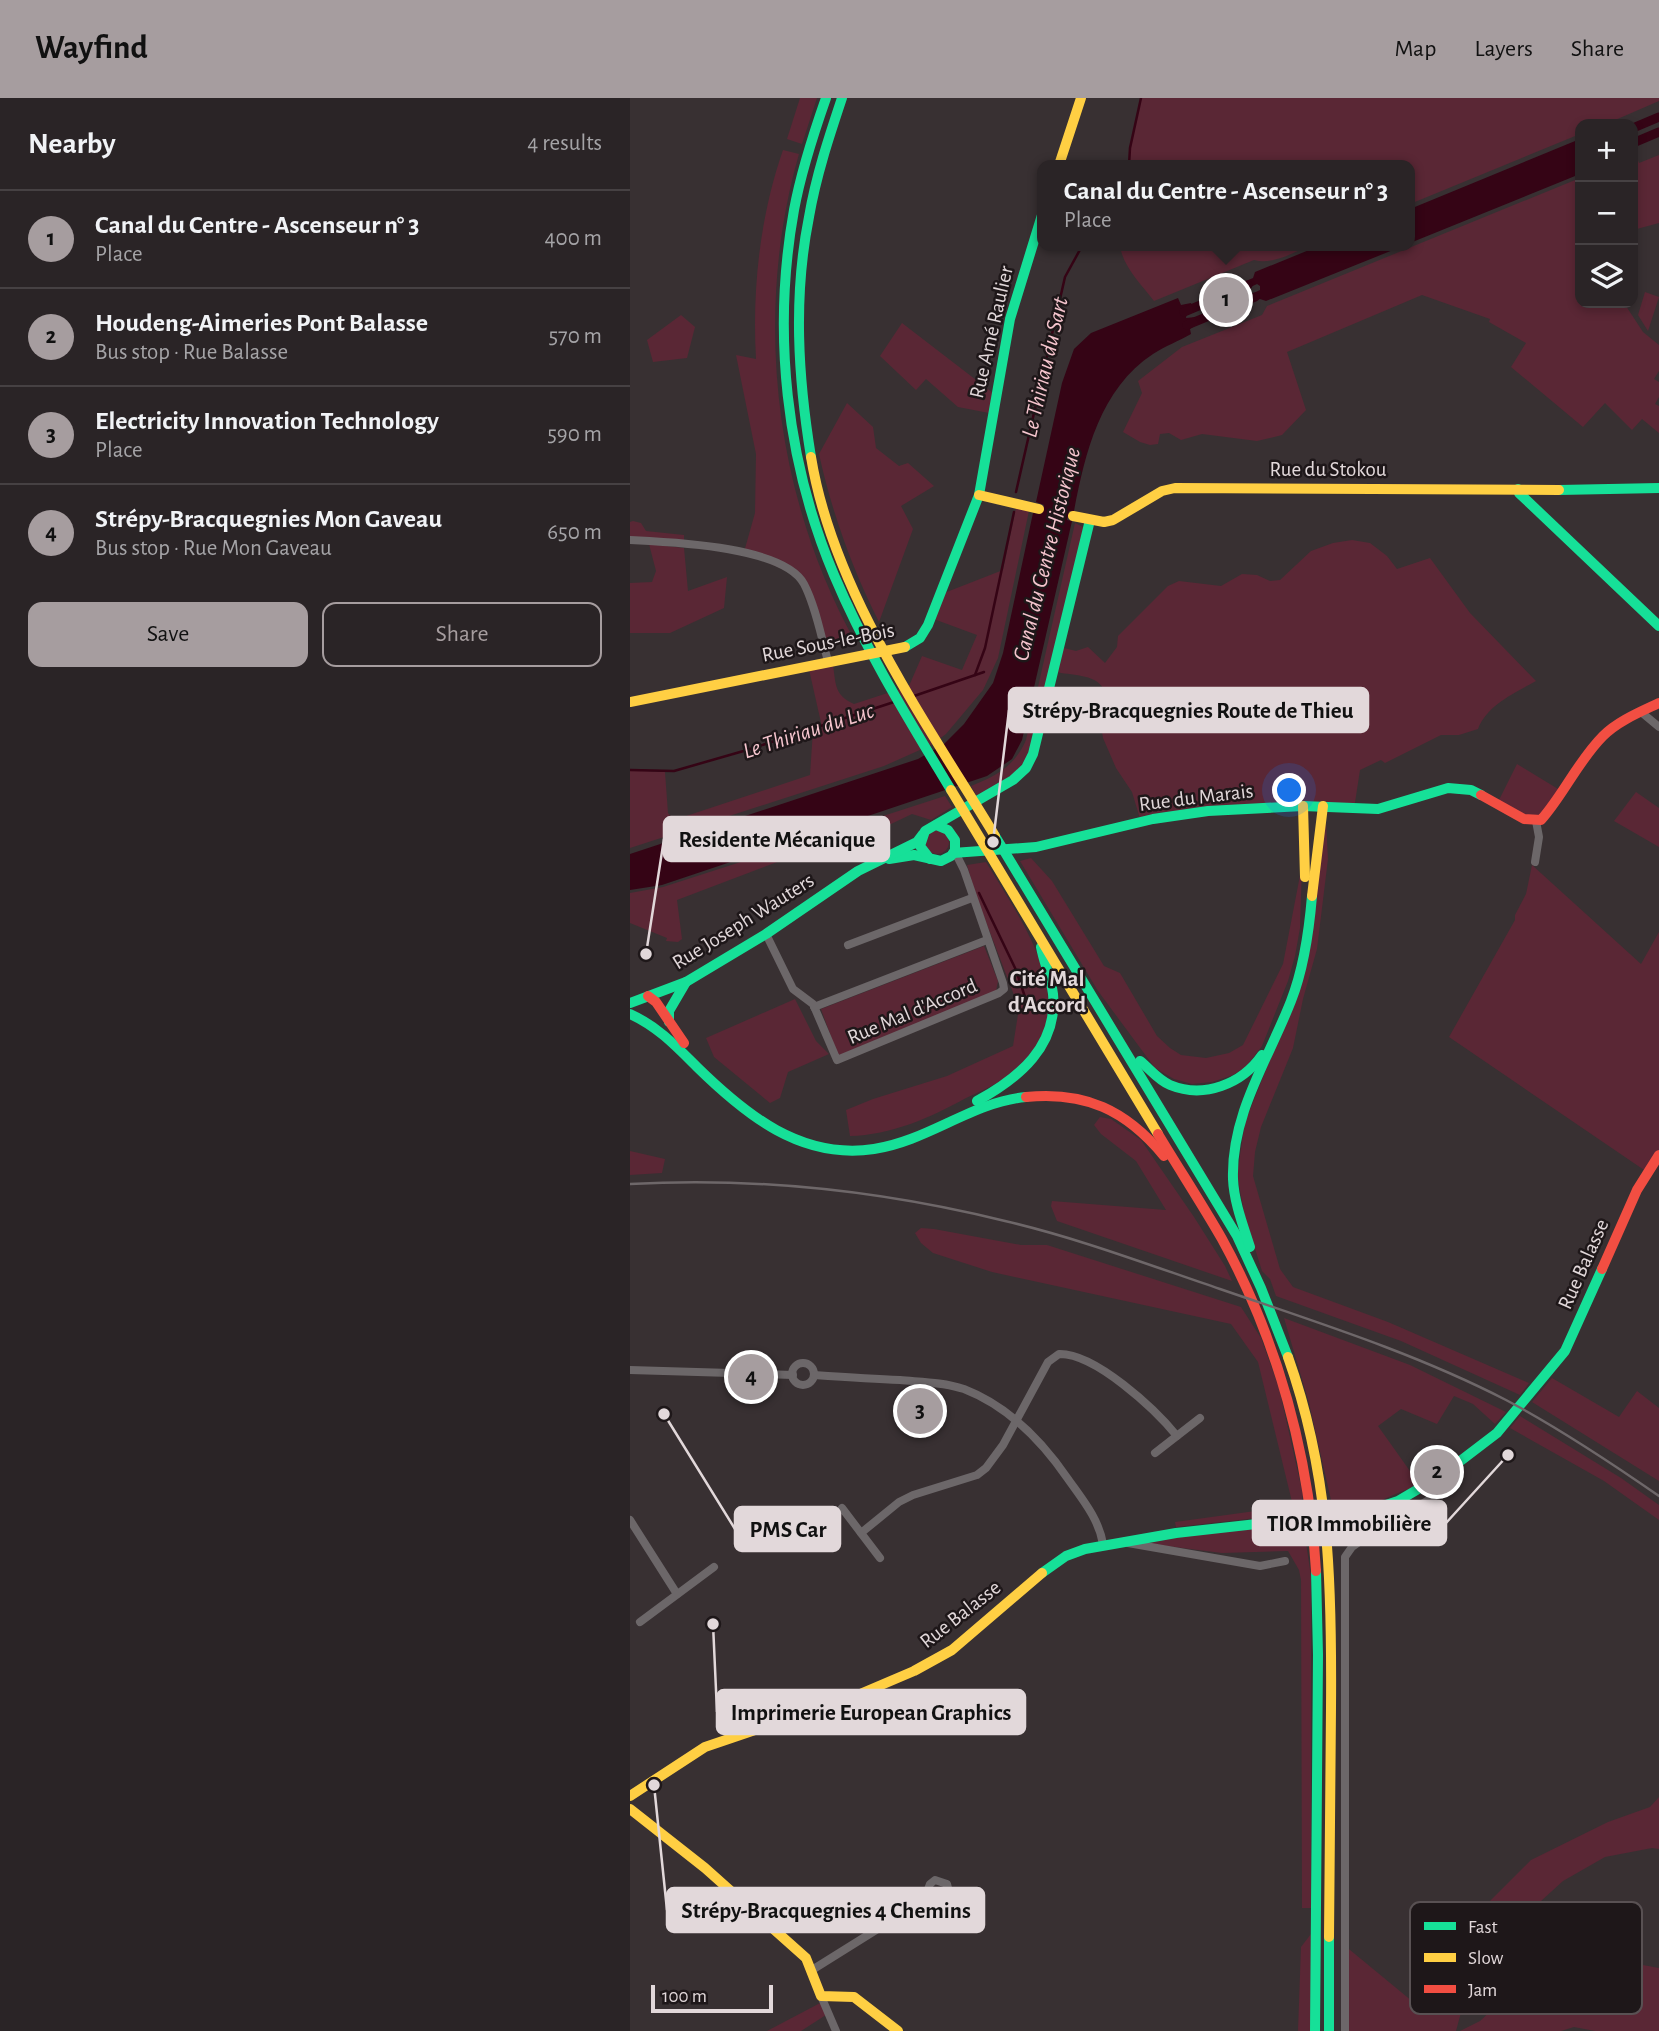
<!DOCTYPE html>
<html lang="en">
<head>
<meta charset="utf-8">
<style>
	:root { --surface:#2a2426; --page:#363032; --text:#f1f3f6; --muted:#a5a4a7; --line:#464143; --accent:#a69d9f }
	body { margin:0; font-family:"Alegreya Sans",sans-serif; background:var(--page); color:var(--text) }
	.controls { position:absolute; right:21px; top:21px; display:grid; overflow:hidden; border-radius:14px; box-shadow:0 4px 10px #0003 }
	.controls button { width:63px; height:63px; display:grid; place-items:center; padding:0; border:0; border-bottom:2px solid var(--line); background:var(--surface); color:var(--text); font:35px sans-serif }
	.scale { position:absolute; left:21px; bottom:18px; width:122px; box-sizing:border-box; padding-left:7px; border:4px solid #e2d8da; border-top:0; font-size:19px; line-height:24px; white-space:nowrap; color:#e2d8da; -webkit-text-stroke:5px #1e1719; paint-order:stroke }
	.you { position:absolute; left:660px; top:693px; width:24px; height:24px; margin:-18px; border:5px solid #fff; border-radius:50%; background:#1a73e8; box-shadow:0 0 0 10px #1a73e833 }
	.badge { display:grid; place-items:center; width:46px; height:46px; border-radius:50%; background:var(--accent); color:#111; font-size:23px; font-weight:700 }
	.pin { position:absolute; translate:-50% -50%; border:4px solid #fff; box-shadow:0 2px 7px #0006 }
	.popup { position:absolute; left:407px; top:62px; width:378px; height:91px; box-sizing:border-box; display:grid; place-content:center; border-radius:14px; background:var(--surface); filter:drop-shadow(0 2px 5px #0005); font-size:23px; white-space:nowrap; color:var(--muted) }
	.popup b { font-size:26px; color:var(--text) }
	.popup::after { content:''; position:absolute; left:50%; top:100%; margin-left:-14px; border:14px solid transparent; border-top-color:var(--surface) }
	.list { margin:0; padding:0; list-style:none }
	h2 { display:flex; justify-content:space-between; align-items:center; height:91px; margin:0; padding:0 28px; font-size:30px }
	h2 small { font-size:23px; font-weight:400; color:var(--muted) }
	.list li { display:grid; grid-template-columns:46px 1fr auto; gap:21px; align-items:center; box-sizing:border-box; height:98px; padding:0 28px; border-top:2px solid var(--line) }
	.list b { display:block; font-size:26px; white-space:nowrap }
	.list p { margin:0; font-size:23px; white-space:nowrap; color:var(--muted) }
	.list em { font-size:23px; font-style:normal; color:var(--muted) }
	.actions { display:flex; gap:14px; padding:21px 28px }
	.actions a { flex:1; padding:16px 0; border:2px solid var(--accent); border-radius:14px; text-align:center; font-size:24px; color:var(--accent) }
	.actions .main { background:var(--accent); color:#111 }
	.icon { flex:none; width:38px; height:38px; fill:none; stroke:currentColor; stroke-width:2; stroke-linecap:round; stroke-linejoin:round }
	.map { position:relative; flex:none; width:1029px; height:1933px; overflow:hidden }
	header { display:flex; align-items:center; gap:42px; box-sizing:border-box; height:98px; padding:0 35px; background:var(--accent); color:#111 }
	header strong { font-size:33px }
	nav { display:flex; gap:38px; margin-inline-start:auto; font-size:24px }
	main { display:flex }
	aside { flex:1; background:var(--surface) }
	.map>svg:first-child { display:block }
	.green { fill:#5a2735 }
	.water { fill:#350415 }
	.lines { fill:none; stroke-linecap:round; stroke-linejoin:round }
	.stream { stroke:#350415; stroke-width:2.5 }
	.canal { stroke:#350415; stroke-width:9 }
	.street { stroke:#6c6769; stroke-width:8 }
	.fast { stroke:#16e098; stroke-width:10 }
	.slow { stroke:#ffcf43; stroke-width:10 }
	.jam { stroke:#f24e42; stroke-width:10 }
	.rail { stroke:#6e6769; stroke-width:2.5 }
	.labels { text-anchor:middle; stroke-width:5; stroke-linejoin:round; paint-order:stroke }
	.street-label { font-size:21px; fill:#e2d8da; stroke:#1e1719 }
	.water-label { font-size:23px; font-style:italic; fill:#f6c5ce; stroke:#1e1719 }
	.neighbourhood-label { font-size:23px; font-weight:bold; fill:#e2d8da; stroke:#1e1719 }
	.key { fill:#1e1719; stroke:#595153; stroke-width:2 }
	.key-label { font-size:19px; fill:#e2d8da }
	.leader { fill:none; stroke:#e2d8da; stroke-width:2.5 }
	.callout-dot { fill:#e2d8da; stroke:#1e1719; stroke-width:2.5 }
	.callout { fill:#e2d8da; stroke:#e2d8da; stroke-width:2.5 }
	.callout-label { font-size:23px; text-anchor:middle; font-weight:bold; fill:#111 }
</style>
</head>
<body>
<header>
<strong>Wayfind</strong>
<nav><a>Map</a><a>Layers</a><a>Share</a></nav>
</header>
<main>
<aside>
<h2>Nearby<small>4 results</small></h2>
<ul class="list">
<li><span class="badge">1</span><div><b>Canal du Centre - Ascenseur n° 3</b><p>Place</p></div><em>400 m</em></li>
<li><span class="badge">2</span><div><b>Houdeng-Aimeries Pont Balasse</b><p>Bus stop · Rue Balasse</p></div><em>570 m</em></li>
<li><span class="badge">3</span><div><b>Electricity Innovation Technology</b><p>Place</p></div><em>590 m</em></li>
<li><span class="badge">4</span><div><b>Strépy-Bracquegnies Mon Gaveau</b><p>Bus stop · Rue Mon Gaveau</p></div><em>650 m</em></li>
</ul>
<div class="actions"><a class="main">Save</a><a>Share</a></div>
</aside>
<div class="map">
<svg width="1029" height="1933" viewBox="0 0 1029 1933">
	<rect width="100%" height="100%" fill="#383032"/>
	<!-- green -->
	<g class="green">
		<path d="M170 0H187L172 46 157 41Z"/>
		<path d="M511 0H1029V3L976 26H950V36L780 106V67H499L500 50Z"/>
		<path d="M153 52 169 56C123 216 144 399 226 545L196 544 168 478 114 454 125 415 126 356 106 257 126 261C122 191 130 118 153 52Z"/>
		<path d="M1006 57 1009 65 1029 57V125L1003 132V58Z"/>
		<path d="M950 80V205H994L1013 234 1029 247V273L1024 281 1029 284V299L1025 306 1029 308V335L1012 321 1002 332 975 305 953 329 881 269 896 245 859 224 860 221 792 197 657 254 676 312 652 337 627 343 572 336 551 342 539 335 530 336 528 346 520 347 510 344 493 334 512 295 508 283 552 249 632 217 637 208Z"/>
		<path d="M490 148H679C662 155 643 167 624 162L524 203C512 187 493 169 490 148Z"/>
		<path d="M1015 194 1029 199 1018 233 1008 217Z"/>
		<path d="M51 217 65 229 57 260 23 264 17 242Z"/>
		<path d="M272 225 363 295 359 315 328 309 296 281 286 292 250 258Z"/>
		<path d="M217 305 243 329 246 350 269 368 278 365 304 388 271 408 283 431 249 524C222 470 202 415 189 356Z"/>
		<path d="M387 405 400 408 368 560 353 592 316 636 301 647 254 668 0 750V672L35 674 38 715 44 722 180 677 183 632 192 629 178 567H203C206 586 204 597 224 606L279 588 292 558 332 572 347 537 301 520 309 497 373 472Z"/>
		<path d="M3 423 11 425 16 433 54 437V446L0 442V424Z"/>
		<path d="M445 425 455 430 430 549 446 553 458 549 475 565 487 549 488 538 538 488 549 483 591 488 612 476 627 477 640 483 650 482 681 453 703 445 722 442 740 445 757 458 767 471 800 460 840 515 906 583C885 595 857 607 848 631L829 637H811L755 665 751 662 730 672 724 711 693 708 511 724 502 694 486 670 473 640 469 615 473 590C465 576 440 577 425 574L396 670 349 702 341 688C366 678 385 668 396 642Z"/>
		<path d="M19 446 54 450 58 493 97 479 94 510 40 535H0V485L22 484 26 473Z"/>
		<path d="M887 666 933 694 911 722 867 706Z"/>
		<path d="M1006 694 1029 710V749L984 723Z"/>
		<path d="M315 698 322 709 301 722 282 716 261 726 226 734 47 802 52 841 48 844 36 843 37 840 0 825V795L33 789Z"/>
		<path d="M696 724 698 761 687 851 673 901 663 950 631 1029 625 1054 623 1078 650 1171 663 1189 758 1224 899 1285 890 1297 771 1243 646 1198 640 1181 632 1173 615 1119 607 1077 615 1024 668 892Z"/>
		<circle cx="307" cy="744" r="12"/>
		<path d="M401 760 422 783 474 868 490 875 527 938 540 950 551 957 576 960 599 955 613 947 653 866 672 767 670 830 665 858 658 883 632 948 616 969 603 977 582 984 562 986 544 981 525 970 468 893 390 763Z"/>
		<path d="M356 764C396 830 463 919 375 980 363 988 349 994 336 1000 300 1020 261 1037 220 1038L216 1012 243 1001 317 978 383 948 389 910 346 798 337 767Z"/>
		<path d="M902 767 1011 866 1029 834V1057L1017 1074 819 939 885 822V817L896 796Z"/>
		<path d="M354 848 368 883 366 893 210 957 207 955 191 911Z"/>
		<path d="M165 901 186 943 199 956 158 974 150 1000 140 1005 84 959 76 940Z"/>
		<path d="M470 1019 481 1021 511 1042 564 1119 595 1168 602 1183 427 1123 421 1108 422 1103 536 1112 506 1063 471 1036 464 1027Z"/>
		<path d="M0 1053 35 1061 32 1075 0 1077Z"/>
		<path d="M291 1130 304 1131 391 1147H417L611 1209 631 1240 649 1290 673 1397 671 1406 672 1415 546 1429 545 1424 663 1408 628 1264 601 1226 362 1174 303 1155 291 1145 285 1135Z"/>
		<path d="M654 1220 780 1267 876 1314 865 1326 843 1306 824 1298 807 1326 771 1311 748 1328 792 1390 775 1392 745 1405 703 1411 679 1305Z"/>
		<path d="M922 1280 989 1319 1007 1293 1029 1310V1383L902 1304Z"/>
		<path d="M890 1318 991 1380 1029 1407V1422L974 1383 880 1330Z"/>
		<path d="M673 1425 681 1478V1810H672L671 1482 669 1472 658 1453 592 1455 521 1446V1442Z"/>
		<path d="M1029 1699V1751L1022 1750 975 1759 933 1783 900 1813 881 1841 837 1892 826 1933H715L714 1847 788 1908 819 1854 851 1812 901 1762 978 1724 1020 1709Z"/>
		<path d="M681 1836 682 1933H668L671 1849Z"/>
		<path d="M986 1862 1029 1870V1933H965L944 1929 931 1933H830L850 1923 881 1894 954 1867Z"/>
		<path d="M194 1903 199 1915 171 1933H137Z"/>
	</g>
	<!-- water -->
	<g class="water">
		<path d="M950 41V76L780 145V111Z"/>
		<path d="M689 148H773L636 203 630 201 616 207 613 200 630 192V188L627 186 610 194 607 187 623 180 625 174Z"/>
		<path d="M548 200 551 207 561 205 563 212 557 215 556 220 566 219 569 225 560 231 561 236C549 243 535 248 523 256 470 291 455 355 444 413H439L437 422 442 423 392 642 382 661 357 678 32 787 0 792V756L288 661 314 646 334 626 363 585 373 555 403 415 411 416 414 407 406 404 432 285 444 251 461 235Z"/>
	</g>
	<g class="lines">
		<!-- stream -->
		<g class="stream">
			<path d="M499 67 500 50 511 0"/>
			<path d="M386 394 435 179 452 148"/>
			<path d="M345 577 355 550 384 414"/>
			<path d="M284 598 354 574"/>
			<path d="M0 672 44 673 117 652 264 604"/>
			<path d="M349 795 386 872 396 902"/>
		</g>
		<!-- canal -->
		<g class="canal">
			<path d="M1003 30 1029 19"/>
			<path d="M1003 45 1029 34"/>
			<path d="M554 214 618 187"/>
			<path d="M557 227 625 199"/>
		</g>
		<!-- street -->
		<g class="street">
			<path d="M0 442C40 444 154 448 174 486 186 509 191 539 198 563"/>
			<path d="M1011 614 1029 629"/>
			<path d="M905 764 909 739 906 723"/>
			<path d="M136 836 163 891 183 906 207 962 369 895 374 891 373 885 334 772 327 758 322 756"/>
			<path d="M218 847 342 800"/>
			<path d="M184 909 357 842"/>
			<circle cx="173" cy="1276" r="11"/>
			<path d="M0 1272 163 1277"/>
			<path d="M184 1277C213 1279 242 1281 270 1282 291 1284 313 1284 334 1291 378 1308 412 1343 438 1381 452 1401 469 1421 473 1446"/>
			<path d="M525 1355 570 1320"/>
			<path d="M212 1410 250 1460"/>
			<path d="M0 1422 47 1496"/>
			<path d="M231 1435 269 1404 283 1397 347 1377 356 1370 373 1347 418 1264 429 1256C465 1255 525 1311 547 1338"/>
			<path d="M498 1445 630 1468 655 1463"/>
			<path d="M10 1524 84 1469"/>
			<path d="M182 1872 294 1802 316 1803 320 1798 317 1786 305 1782 300 1786 294 1802"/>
			<path d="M191 1898 206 1933"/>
			<path d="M715 1933V1459L722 1449 732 1442 807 1397 812 1386V1377"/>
		</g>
		<!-- fast -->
		<g class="fast">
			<path d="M196 0C183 37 171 74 164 112 142 234 156 363 204 477 236 553 279 622 321 692"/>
			<path d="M181 359C168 279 163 199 179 119 186 78 199 39 212 0"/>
			<path d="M888 391 889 395 1029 528"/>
			<path d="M929 392 1029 390"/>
			<path d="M275 549 290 540 298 527 349 397 380 221 412 117"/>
			<path d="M365 738 607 1138 631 1190 658 1259"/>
			<path d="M323 755 406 749 523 721 578 713 673 708 748 711 818 690 841 692 851 697"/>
			<path d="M259 761 284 757 311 763 321 758 325 753V742L318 732 306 727"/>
			<path d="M300 761 290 748 295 733 383 682 396 670 403 656 460 422"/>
			<path d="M0 905 56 884 136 836 228 773 287 744 293 736"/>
			<path d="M0 916C27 928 46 948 67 969 116 1017 171 1062 244 1051 298 1043 342 1004 396 999"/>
			<path d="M39 924V913L56 884"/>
			<path d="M510 963C520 971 528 982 540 987 574 1001 612 986 632 957"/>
			<path d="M347 1003C389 980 428 948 423 896 421 880 414 865 411 849"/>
			<path d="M620 1149C613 1127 604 1104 603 1081 601 1016 638 962 661 903 674 870 679 834 682 798"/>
			<path d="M412 1475 436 1458 455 1451 546 1435 735 1414 768 1403 812 1377 867 1335 935 1253 972 1171"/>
			<path d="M699 1839V1933"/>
			<path d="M685 1933 688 1557 686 1473"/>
		</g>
		<!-- slow -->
		<g class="slow">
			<path d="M429 67 451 0"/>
			<path d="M181 359C203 494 296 624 365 738"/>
			<path d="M349 397 409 411"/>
			<path d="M443 418 474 424 483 422 532 393 545 390 929 392"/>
			<path d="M0 604 275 549"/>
			<path d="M321 692 528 1036"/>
			<path d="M673 708 675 779"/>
			<path d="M682 798 693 708"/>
			<path d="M658 1259C700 1377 702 1486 701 1610 700 1686 699 1762 699 1839"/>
			<path d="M0 1698 75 1649 223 1599 284 1573 322 1552 412 1475"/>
			<path d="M0 1711 75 1770 176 1860 191 1898 224 1899 268 1933"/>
		</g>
		<!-- jam -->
		<g class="jam">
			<path d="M851 697 894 721 911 722C934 696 948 663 973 638 988 623 1010 614 1029 605"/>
			<path d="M18 898 26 904 54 945"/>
			<path d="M396 999C455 993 496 1012 534 1058"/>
			<path d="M528 1036C549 1071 572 1106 592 1141 648 1243 679 1358 686 1473"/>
			<path d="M972 1171 1007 1092 1029 1057"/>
		</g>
		<!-- rail -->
		<path class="rail" d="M0 1086C126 1079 253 1093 375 1123 448 1140 519 1167 590 1191 686 1224 785 1255 876 1302 929 1330 980 1364 1029 1398"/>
	</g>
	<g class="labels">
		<!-- street labels -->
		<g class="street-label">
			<text transform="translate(361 234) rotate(-77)" y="7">Rue Amé Raulier</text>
			<text x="698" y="378">Rue du Stokou</text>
			<text transform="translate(198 544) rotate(-11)" y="7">Rue Sous-le-Bois</text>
			<text transform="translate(566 699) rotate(-7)" y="7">Rue du Marais</text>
			<text transform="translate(113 823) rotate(-32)" y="7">Rue Joseph Wauters</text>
			<text transform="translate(282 913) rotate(-23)" y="7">Rue Mal d'Accord</text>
			<text transform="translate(953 1166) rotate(-66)" y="7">Rue Balasse</text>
			<text transform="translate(330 1516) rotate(-38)" y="7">Rue Balasse</text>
		</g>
		<!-- water labels -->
		<g class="water-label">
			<text transform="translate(414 269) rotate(-77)" y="8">Le Thiriau du Sart</text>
			<text transform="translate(416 456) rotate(-76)" y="8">Canal du Centre Historique</text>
			<text transform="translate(178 632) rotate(-18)" y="8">Le Thiriau du Luc</text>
		</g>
		<!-- neighbourhood labels -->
		<g class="neighbourhood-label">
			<text x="417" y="888">Cité Mal<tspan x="417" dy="26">d'Accord</tspan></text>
		</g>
	</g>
	<!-- legend -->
	<rect x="780" y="1804" width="232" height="112" rx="10" class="key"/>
	<rect x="794" y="1824" width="32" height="8" fill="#16e098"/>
	<rect x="794" y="1855" width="32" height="9" fill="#ffcf43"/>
	<rect x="794" y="1887" width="32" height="8" fill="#f24e42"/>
	<g class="key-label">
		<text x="838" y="1835">Fast</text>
		<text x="838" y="1866">Slow</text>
		<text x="838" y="1898">Jam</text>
	</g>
	<!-- callouts -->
	<path class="leader" d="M363 744L379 612M16 856L34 741M878 1357L816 1425M34 1316L105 1431M83 1526L87 1614M24 1687L37 1812"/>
	<g class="callout-dot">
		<circle cx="363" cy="744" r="7"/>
		<circle cx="16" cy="856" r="7"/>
		<circle cx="878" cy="1357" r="7"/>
		<circle cx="34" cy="1316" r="7"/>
		<circle cx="83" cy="1526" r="7"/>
		<circle cx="24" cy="1687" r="7"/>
	</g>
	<g class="callout">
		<rect x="379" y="590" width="359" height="44" rx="7"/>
		<rect x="34" y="719" width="225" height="44" rx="7"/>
		<rect x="623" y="1403" width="193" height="44" rx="7"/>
		<rect x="105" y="1409" width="105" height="44" rx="7"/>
		<rect x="87" y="1592" width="308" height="44" rx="7"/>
		<rect x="37" y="1790" width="317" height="44" rx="7"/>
	</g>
	<g class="callout-label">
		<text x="558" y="620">Strépy-Bracquegnies Route de Thieu</text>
		<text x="147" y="749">Residente Mécanique</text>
		<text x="719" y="1433">TIOR Immobilière</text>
		<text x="158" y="1439">PMS Car</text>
		<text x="241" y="1622">Imprimerie European Graphics</text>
		<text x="196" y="1820">Strépy-Bracquegnies 4 Chemins</text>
	</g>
</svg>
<div class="controls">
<button>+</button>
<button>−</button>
<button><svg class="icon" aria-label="layers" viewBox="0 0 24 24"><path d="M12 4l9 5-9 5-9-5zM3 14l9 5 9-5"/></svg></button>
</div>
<div class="scale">100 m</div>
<div class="you"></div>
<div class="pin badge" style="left:596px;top:202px">1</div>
<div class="popup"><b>Canal du Centre - Ascenseur n° 3</b>Place</div>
<div class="pin badge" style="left:807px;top:1374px">2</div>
<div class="pin badge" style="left:290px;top:1313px">3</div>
<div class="pin badge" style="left:121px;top:1279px">4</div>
</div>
</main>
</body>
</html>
